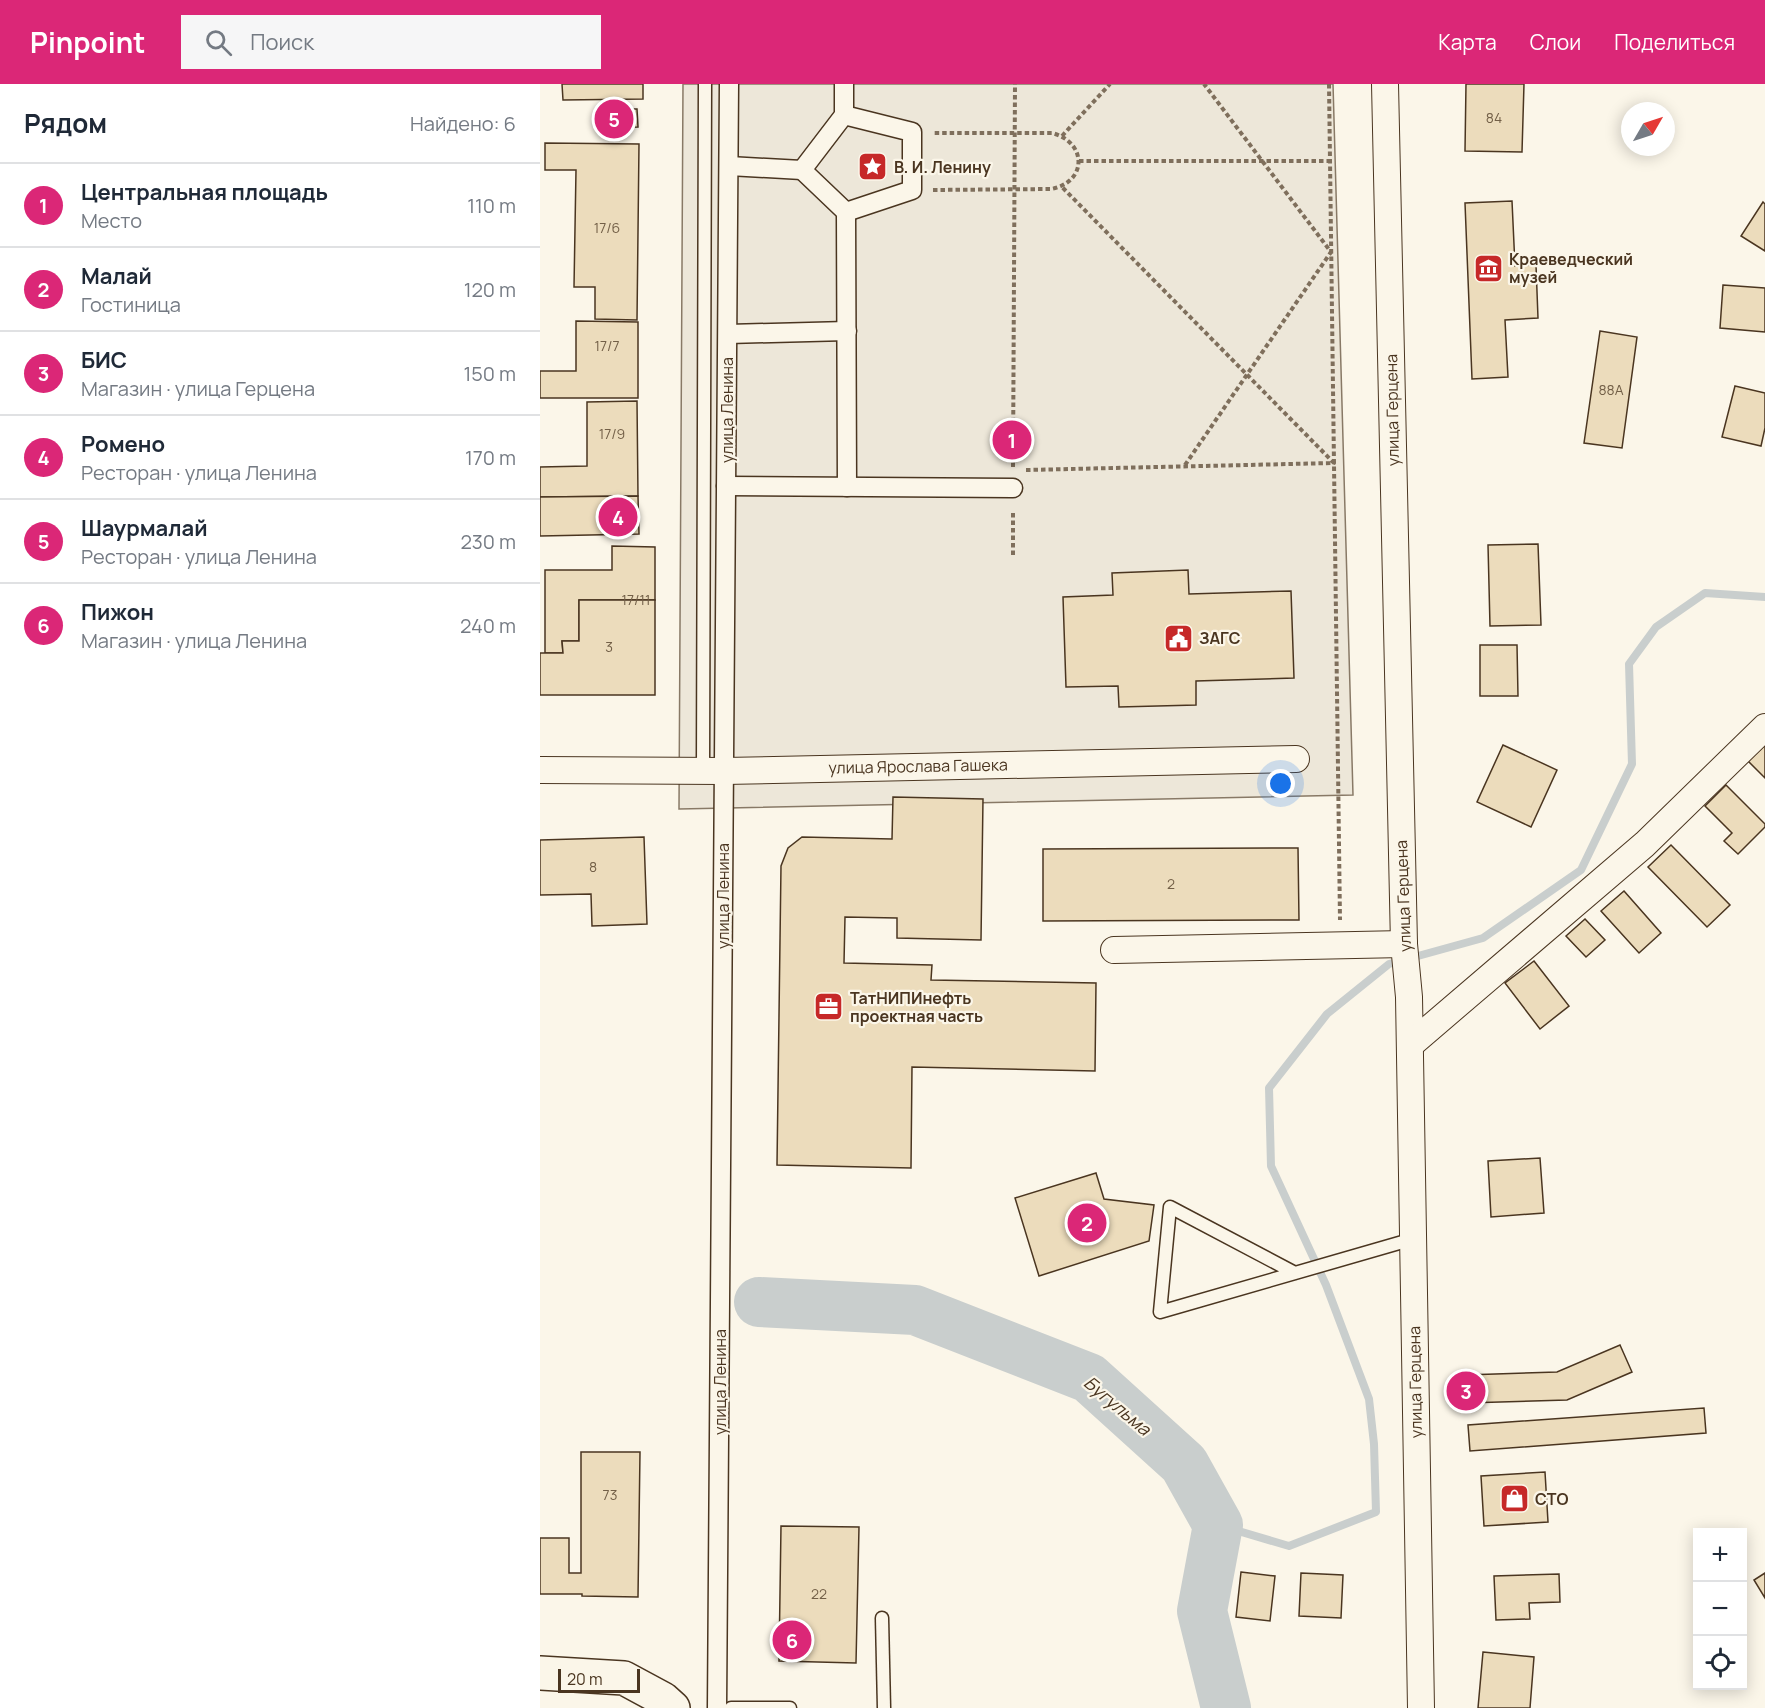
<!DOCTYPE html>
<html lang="ru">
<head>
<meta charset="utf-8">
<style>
	:root { --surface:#fff; --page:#f6f6f7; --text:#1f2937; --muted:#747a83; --line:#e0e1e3; --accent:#db2777 }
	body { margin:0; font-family:Manrope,sans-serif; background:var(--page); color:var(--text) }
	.controls { position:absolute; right:18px; bottom:18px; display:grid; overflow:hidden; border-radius:0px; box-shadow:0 3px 15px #0003 }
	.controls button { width:54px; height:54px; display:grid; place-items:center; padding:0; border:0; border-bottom:2px solid var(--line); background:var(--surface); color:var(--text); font:30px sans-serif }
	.compass { position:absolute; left:1081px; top:18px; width:54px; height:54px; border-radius:50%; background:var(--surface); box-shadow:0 3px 15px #0003; rotate:51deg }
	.scale { position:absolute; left:18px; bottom:15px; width:82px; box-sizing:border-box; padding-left:6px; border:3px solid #4a3520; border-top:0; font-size:16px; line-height:21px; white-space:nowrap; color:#4a3520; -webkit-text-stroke:4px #fbf6e9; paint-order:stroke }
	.you { position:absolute; left:741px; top:700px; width:21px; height:21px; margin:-15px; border:4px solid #fff; border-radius:50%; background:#1a73e8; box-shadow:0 0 0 9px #1a73e833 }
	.badge { display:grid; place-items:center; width:39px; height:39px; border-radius:50%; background:var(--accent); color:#fff; font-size:20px; font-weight:700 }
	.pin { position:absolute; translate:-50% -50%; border:3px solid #fff; box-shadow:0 2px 6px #0006 }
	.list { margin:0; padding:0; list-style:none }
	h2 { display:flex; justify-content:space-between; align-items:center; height:78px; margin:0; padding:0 24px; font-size:26px }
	h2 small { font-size:20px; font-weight:400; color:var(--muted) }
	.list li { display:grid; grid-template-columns:39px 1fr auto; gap:18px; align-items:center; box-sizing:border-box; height:84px; padding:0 24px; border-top:2px solid var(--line) }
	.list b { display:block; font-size:22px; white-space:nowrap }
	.list p { margin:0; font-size:20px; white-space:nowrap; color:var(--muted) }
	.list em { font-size:20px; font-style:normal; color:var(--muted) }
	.icon { flex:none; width:33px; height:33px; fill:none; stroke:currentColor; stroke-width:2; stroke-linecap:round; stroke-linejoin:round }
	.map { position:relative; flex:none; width:1225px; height:1624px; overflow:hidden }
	header { display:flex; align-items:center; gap:36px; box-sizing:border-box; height:84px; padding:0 30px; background:var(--accent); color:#fff }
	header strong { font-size:28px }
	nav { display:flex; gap:33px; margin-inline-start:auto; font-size:21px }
	.search { width:420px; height:54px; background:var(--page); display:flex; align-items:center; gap:15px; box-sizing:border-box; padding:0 21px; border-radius:0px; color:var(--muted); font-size:22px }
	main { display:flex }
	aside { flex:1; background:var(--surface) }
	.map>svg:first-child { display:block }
	.parking { fill:#ede7d9; stroke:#887966; stroke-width:1.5 }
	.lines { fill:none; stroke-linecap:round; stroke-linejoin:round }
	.stream { stroke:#c9cecd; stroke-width:8 }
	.river { stroke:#c9cecd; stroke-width:50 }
	.building { fill:#ecdcbc; stroke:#4a3520; stroke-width:1.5 }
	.service-casing { stroke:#4a3520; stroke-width:15 }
	.pedestrian-casing { stroke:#4a3520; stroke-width:21 }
	.minor-casing { stroke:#4a3520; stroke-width:28 }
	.primary-casing { stroke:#4a3520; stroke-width:36 }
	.path { stroke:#7f6f5c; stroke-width:4; stroke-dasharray:4.5 3; stroke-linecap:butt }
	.service { stroke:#fbf6e9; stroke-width:12 }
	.pedestrian { stroke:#fbf6e9; stroke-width:18 }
	.minor { stroke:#fbf6e9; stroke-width:26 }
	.primary { stroke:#fbf6e9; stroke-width:33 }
	.labels { text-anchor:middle; stroke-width:4.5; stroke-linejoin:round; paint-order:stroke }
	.number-label { font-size:14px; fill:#725f47 }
	.poi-label { font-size:16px; font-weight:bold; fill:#4a3520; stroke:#fbf6e9; text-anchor:start }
	.street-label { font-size:16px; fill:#4a3520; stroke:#fbf6e9 }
	.water-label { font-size:18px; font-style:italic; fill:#4a3520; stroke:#fbf6e9 }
</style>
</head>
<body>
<header>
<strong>Pinpoint</strong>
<div class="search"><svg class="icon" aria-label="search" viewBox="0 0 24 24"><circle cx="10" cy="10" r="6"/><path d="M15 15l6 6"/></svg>Поиск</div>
<nav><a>Карта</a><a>Слои</a><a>Поделиться</a></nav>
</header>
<main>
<aside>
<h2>Рядом<small>Найдено: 6</small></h2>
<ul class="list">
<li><span class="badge">1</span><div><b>Центральная площадь</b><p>Место</p></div><em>110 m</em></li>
<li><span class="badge">2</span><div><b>Малай</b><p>Гостиница</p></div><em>120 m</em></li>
<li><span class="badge">3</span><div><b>БИС</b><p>Магазин · улица Герцена</p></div><em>150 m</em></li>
<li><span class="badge">4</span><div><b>Ромено</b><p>Ресторан · улица Ленина</p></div><em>170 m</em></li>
<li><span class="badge">5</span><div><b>Шаурмалай</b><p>Ресторан · улица Ленина</p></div><em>230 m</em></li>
<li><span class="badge">6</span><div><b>Пижон</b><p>Магазин · улица Ленина</p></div><em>240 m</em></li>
</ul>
</aside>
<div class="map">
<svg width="1225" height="1624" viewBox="0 0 1225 1624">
	<rect width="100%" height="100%" fill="#fbf6e9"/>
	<!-- parking -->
	<path class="parking" d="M143 0H793L813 711 139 725Z"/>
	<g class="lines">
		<!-- stream -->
		<path class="stream" d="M678 1441 749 1462 836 1428 834 1360 829 1315 786 1201 731 1082 729 1004 787 930 849 880 943 854 1041 786 1092 680 1089 580 1116 543 1165 509 1225 513"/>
		<!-- river -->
		<path class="river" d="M219 1218 375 1226 549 1294 644 1380 678 1441 662 1527 686 1624"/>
	</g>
	<!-- building -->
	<g class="building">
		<path d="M22 0H103V15L23 16Z"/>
		<path d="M926 0H984L982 68 925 67Z"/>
		<path d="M59 25H97L98 43 59 44Z"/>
		<path d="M5 59 99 60 97 236 55 235V203H34L36 86H5Z"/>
		<path d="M972 117 975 182 996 181 998 234 965 236 968 293 932 295 925 119Z"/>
		<path d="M1223 118 1225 120V167L1201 152Z"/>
		<path d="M1183 201 1225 204V248L1180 244Z"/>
		<path d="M36 237 98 238V314H0V287H36Z"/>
		<path d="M1060 247 1097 253 1082 364 1044 359Z"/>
		<path d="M1195 302 1225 309V344L1221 362 1182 353Z"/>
		<path d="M97 317 98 412 0 413V383L47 382V318Z"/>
		<path d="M98 412 99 450 0 452V413Z"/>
		<path d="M998 460 1001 541 950 542 948 461Z"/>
		<path d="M72 462 115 463V516H39V557H22L23 569H5V486H72Z"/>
		<path d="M648 486 649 510 751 507 754 594 656 597V621L579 623 578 602 526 603 523 513 573 511 572 489Z"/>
		<path d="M39 516H115V611H0V569H23L22 557H39Z"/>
		<path d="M940 561H977L978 612H940Z"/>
		<path d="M963 661 1017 686 991 743 937 718Z"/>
		<path d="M1225 661V694L1208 677Z"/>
		<path d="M1186 701 1225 740V743L1198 770 1184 757 1192 749 1165 722Z"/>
		<path d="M353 713 443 715 441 856 357 854V834L305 833 304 879 392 881 391 896 556 899 555 987 372 983 371 1084 237 1081 241 782 248 764 262 753 352 755Z"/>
		<path d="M104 753 107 840 52 842 51 810 0 811V756Z"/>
		<path d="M1131 761 1190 821 1167 843 1108 783Z"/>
		<path d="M758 764 759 836 503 837V765Z"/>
		<path d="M1084 807 1121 849 1099 869 1061 827Z"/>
		<path d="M1045 835 1065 856 1046 873 1026 852Z"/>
		<path d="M994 877 1029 922 1000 945 965 899Z"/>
		<path d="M1000 1074 1004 1129 951 1133 948 1077Z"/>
		<path d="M556 1089 564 1115 614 1121 609 1157 499 1192 475 1114Z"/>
		<path d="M1080 1261 1092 1288 1027 1316 926 1319 925 1291 1017 1288Z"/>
		<path d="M1164 1324 1166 1349 930 1367 928 1341Z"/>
		<path d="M41 1368H100L98 1513 42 1512V1510H0V1454H29V1489H41Z"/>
		<path d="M1005 1388 1008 1438 944 1442 941 1392Z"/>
		<path d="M241 1442 319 1443 316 1579 239 1577Z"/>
		<path d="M701 1488 735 1492 730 1537 696 1533Z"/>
		<path d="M761 1489 803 1491 801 1534 759 1532Z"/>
		<path d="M1225 1489V1514L1214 1496Z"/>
		<path d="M1019 1490 1020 1518 989 1519 990 1535 956 1536 954 1492Z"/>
		<path d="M943 1568 994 1573 990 1624H938Z"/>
	</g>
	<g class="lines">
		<defs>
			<g id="service">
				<path d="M163 686 165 0"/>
				<path d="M755 1189 630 1123 620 1228 873 1155"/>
				<path d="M342 1534 344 1624"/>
				<path d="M191 1624H250"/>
			</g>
			<g id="pedestrian">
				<path d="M304 0V31L262 86 306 128 307 403"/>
				<path d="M304 31 372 48V106L306 128"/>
				<path d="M189 82 262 86"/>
				<path d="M188 250 307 247"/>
				<path d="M186 402 473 404"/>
				<path d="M177 1624 189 0"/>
			</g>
			<g id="minor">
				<path d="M845 0 864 860 869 913 881 1624"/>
				<path d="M0 686 184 687 756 675"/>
				<path d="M574 866 864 860"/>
				<path d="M870 961 1105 760 1225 643"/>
			</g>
			<path id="primary" d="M0 1589 84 1594 123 1615 133 1624"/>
		</defs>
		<!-- service casing -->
		<use href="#service" class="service-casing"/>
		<!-- pedestrian casing -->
		<use href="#pedestrian" class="pedestrian-casing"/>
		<!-- minor casing -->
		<use href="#minor" class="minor-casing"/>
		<!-- primary casing -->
		<use href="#primary" class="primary-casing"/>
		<!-- path -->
		<g class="path">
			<path d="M789 0 800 836"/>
			<path d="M522 52 570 0"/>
			<path d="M539 77H790"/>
			<path d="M393 106 511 105C548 98 547 58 512 49H393"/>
			<path d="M645 381 791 168 664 0"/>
			<path d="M473 383 475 0"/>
			<path d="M486 386 794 379 522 103"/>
			<path d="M473 471V427"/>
		</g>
		<!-- service -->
		<use href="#service" class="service"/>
		<!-- pedestrian -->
		<use href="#pedestrian" class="pedestrian"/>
		<!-- minor -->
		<use href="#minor" class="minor"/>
		<!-- primary -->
		<use href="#primary" class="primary"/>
	</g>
	<!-- icons -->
	<defs>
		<symbol id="sight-square" viewBox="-11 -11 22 22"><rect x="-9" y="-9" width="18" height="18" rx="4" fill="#c62828" stroke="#fbf6e9"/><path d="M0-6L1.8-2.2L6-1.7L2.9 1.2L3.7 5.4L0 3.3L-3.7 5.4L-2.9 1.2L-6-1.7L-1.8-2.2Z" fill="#fff"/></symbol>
		<symbol id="museum-square" viewBox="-11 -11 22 22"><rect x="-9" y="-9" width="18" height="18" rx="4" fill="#c62828" stroke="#fbf6e9"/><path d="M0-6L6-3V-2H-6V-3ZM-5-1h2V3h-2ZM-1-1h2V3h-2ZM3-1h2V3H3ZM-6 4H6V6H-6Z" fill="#fff"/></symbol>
		<symbol id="civic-square" viewBox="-11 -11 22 22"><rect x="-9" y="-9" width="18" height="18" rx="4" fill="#c62828" stroke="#fbf6e9"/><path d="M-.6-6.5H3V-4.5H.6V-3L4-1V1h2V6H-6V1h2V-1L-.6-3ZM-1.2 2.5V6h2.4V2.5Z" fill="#fff"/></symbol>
		<symbol id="office-square" viewBox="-11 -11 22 22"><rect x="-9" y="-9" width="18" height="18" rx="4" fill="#c62828" stroke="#fbf6e9"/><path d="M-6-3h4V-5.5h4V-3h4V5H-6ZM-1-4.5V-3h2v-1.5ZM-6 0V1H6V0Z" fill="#fff"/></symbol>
		<symbol id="shop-square" viewBox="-11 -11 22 22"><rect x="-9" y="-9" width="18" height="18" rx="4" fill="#c62828" stroke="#fbf6e9"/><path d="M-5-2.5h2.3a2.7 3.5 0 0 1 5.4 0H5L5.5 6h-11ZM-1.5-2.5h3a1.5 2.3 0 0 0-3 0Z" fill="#fff"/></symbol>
	</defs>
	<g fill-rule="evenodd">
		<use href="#sight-square" x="316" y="66" width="33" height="33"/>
		<use href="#museum-square" x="932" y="168" width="33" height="33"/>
		<use href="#civic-square" x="622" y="538" width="33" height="33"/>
		<use href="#office-square" x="272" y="906" width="33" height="33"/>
		<use href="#shop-square" x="958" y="1398" width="33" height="33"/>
	</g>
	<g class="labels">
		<!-- number labels -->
		<g class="number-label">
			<text x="954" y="39">84</text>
			<text x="67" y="149">17/6</text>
			<text x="67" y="267">17/7</text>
			<text x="1071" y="311">88А</text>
			<text x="72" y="355">17/9</text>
			<text x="96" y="521">17/11</text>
			<text x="69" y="568">3</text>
			<text x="53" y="788">8</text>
			<text x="631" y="805">2</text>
			<text x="70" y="1416">73</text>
			<text x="279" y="1515">22</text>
		</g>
		<!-- poi labels -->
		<g class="poi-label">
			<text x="354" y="89">В. И. Ленину</text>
			<text x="969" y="181">Краеведческий<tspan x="969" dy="18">музей</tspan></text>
			<text x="659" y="560">ЗАГС</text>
			<text x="310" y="920">ТатНИПИнефть<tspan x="310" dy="18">проектная часть</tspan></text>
			<text x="995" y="1421">СТО</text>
		</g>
		<!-- street labels -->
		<g class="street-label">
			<text transform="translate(187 326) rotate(-90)" y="6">улица Ленина</text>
			<text transform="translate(852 326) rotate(-91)" y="6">улица Герцена</text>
			<text transform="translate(378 682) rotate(-1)" y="6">улица Ярослава Гашека</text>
			<text transform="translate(183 812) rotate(-90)" y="6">улица Ленина</text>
			<text transform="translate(863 812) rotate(-92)" y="6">улица Герцена</text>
			<text transform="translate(180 1298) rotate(-90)" y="6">улица Ленина</text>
			<text transform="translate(875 1298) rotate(-91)" y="6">улица Герцена</text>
		</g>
		<!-- water labels -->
		<g class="water-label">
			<text transform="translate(577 1322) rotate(40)" y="6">Бугульма</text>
		</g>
	</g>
</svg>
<div class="controls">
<button>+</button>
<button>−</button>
<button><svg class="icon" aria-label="locate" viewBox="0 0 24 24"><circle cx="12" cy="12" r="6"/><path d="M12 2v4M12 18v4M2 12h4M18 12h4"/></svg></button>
</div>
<svg class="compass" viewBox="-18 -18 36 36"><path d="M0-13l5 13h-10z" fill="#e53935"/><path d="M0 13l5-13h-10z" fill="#747a83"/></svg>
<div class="scale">20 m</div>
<div class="you"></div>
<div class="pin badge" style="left:472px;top:356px">1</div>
<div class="pin badge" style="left:547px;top:1139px">2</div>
<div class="pin badge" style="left:926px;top:1307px">3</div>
<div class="pin badge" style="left:78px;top:433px">4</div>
<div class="pin badge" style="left:74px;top:35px">5</div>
<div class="pin badge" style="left:252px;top:1556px">6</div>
</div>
</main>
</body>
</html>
